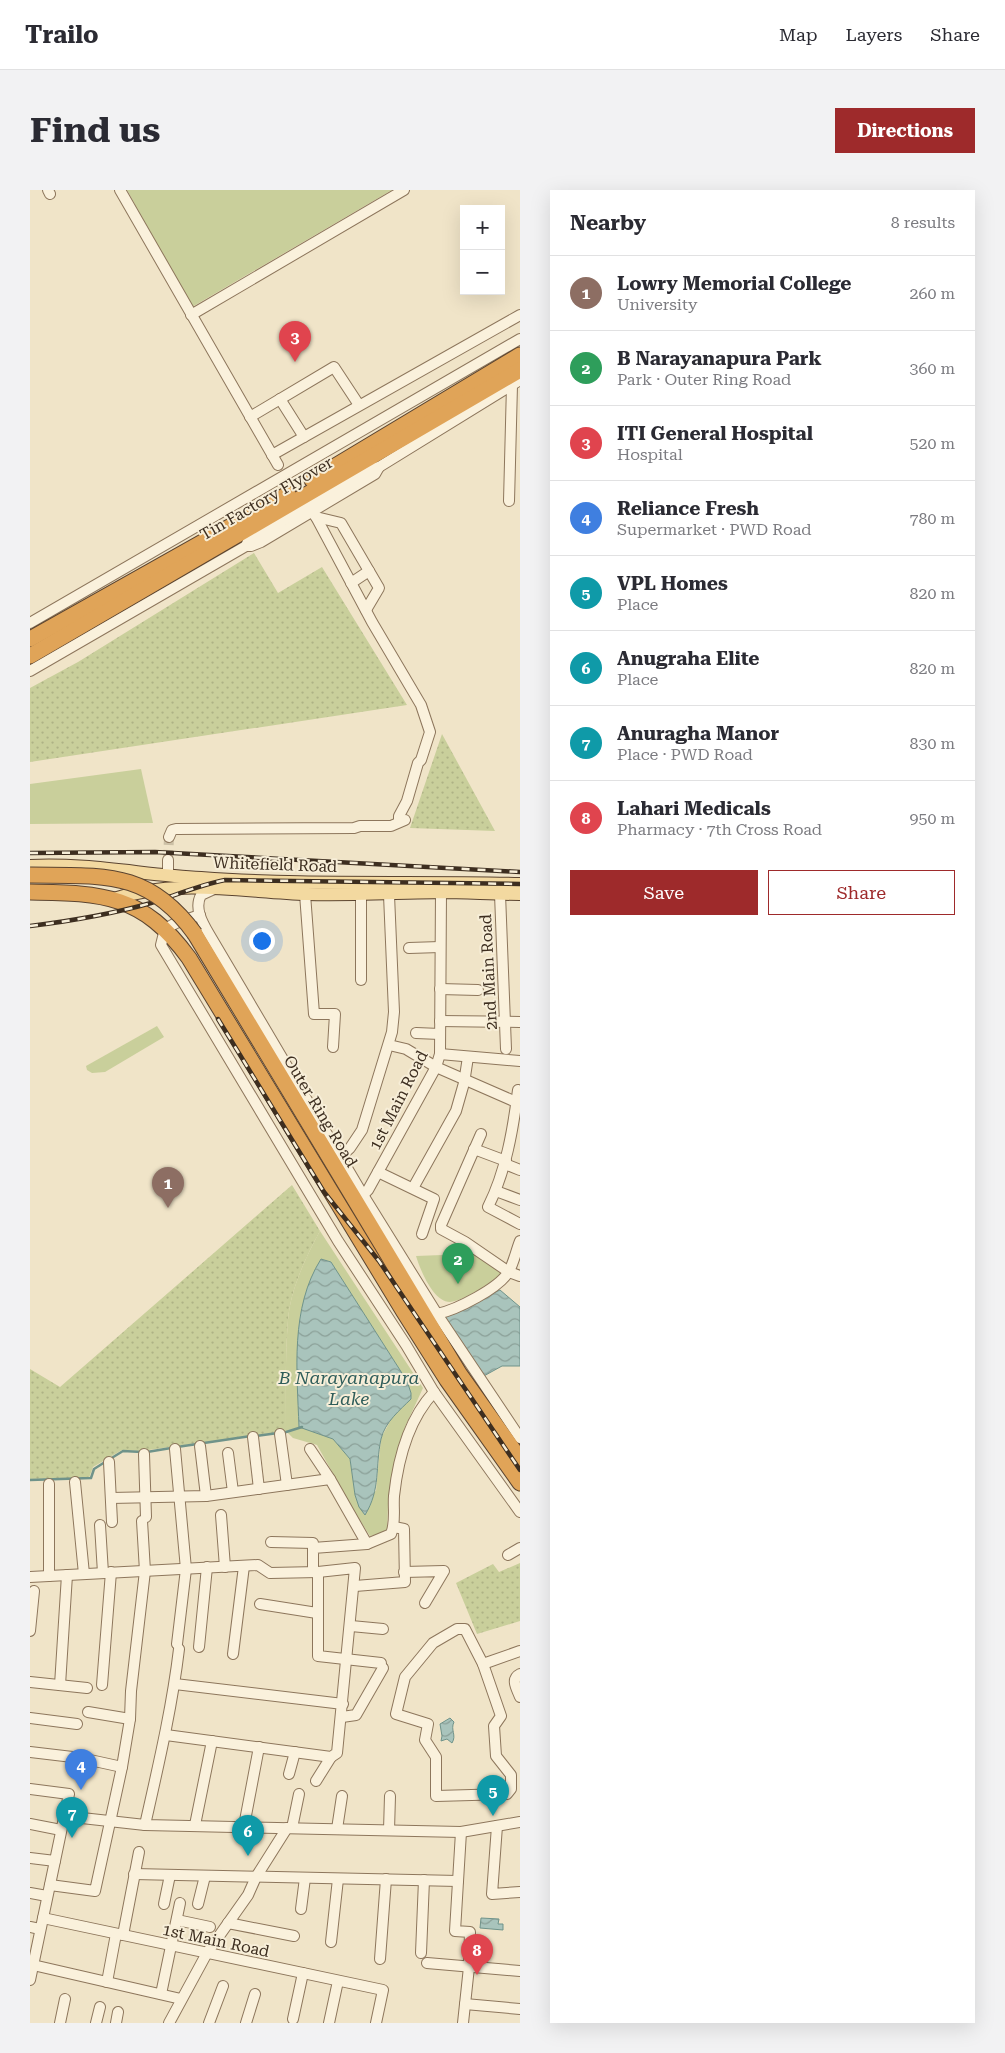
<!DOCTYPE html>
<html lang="en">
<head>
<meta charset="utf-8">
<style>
	:root { --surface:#fff; --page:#f2f2f3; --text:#2b2b33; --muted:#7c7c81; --line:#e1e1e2; --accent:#9e2a2b }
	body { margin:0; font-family:"Roboto Serif",serif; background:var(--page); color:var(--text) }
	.controls { position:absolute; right:15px; top:15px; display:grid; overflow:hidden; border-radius:0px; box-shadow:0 5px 20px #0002 }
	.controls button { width:45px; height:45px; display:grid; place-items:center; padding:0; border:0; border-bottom:1px solid var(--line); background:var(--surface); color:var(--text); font:25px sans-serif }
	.you { position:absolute; left:231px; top:750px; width:18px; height:18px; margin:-12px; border:4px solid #fff; border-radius:50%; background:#1a73e8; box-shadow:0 0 0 8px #1a73e833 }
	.badge { display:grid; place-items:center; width:32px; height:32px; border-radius:50%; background:var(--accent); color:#fff; font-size:16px; font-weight:700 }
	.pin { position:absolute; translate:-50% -41px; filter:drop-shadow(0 1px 2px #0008) }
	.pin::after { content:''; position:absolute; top:26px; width:18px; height:15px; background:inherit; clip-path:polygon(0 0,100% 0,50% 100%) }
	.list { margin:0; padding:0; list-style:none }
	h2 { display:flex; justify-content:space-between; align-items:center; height:65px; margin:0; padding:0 20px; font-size:21px }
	h2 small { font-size:16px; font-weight:400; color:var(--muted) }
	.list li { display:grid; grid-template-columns:32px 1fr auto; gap:15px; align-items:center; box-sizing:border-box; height:75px; padding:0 20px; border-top:1px solid var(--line) }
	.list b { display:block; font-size:19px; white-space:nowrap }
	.list p { margin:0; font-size:16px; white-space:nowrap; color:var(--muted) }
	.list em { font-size:16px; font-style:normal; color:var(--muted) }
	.actions { display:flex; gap:10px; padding:15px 20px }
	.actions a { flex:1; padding:11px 0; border:1px solid var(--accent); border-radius:0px; text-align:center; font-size:18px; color:var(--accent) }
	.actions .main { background:var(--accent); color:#fff }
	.map { position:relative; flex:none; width:490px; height:1833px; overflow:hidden; border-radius:0px }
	header { display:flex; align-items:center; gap:30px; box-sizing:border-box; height:70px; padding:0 25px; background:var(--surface); border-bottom:1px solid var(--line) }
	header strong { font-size:24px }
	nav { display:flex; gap:28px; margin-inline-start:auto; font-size:18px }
	.intro { display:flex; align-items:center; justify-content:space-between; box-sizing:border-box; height:120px; padding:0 30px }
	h1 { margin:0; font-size:35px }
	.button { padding:12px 22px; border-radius:0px; background:var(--accent); color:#fff; font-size:18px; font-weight:700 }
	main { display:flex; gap:30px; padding:0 30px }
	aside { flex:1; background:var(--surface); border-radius:0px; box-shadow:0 5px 20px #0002 }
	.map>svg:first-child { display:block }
	.grass { fill:url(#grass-dots) }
	.green { fill:#c9cf9b; fill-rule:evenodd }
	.water { fill:url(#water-waves); stroke:#6f938a }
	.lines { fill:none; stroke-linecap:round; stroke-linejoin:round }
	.stream { stroke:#6f938a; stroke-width:2.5 }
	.minor-tunnel { stroke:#ccc0a6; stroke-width:10; stroke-dasharray:10 5; stroke-linecap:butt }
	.minor-casing { stroke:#8d765c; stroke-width:12 }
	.major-casing { stroke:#5b4430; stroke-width:14 }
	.highway-casing { stroke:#5b4430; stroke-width:17 }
	.minor { stroke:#faf1dc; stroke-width:10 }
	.major { stroke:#f3d9a0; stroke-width:12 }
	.highway { stroke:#e0a458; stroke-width:15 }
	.rail-casing { stroke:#3d2e20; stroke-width:4.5 }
	.rail { stroke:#f7eed8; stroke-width:2.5; stroke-dasharray:8; stroke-linecap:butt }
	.highway-bridge-casing { stroke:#5b4430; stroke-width:17; stroke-linecap:butt }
	.highway-bridge { stroke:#e0a458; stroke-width:15 }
	.labels { text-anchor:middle; stroke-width:4; stroke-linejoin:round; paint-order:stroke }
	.street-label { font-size:16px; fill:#3d2e20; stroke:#f7eed8 }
	.water-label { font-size:18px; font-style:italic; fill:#2f5d5a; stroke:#f7eed8 }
</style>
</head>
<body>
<header>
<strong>Trailo</strong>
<nav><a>Map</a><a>Layers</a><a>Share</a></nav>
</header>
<div class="intro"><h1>Find us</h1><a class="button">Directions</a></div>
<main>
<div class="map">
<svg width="490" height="1833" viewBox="0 0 490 1833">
	<defs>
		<pattern id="grass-dots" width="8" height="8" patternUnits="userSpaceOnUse" patternTransform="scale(1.25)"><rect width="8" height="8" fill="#c9cf9b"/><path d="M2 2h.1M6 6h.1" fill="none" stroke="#aeb285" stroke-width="1.8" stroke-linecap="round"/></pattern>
		<pattern id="water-waves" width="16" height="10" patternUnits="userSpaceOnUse" patternTransform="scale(1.25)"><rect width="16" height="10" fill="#a9c4bc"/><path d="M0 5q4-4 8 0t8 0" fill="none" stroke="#8ba098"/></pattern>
	</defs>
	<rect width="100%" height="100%" fill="#f0e4c8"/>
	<!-- grass -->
	<g class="grass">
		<path d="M224 363 248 403 292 377 377 515 0 572V498L48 472Z"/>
		<path d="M412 544 465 641 380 638Z"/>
		<path d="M262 995 290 1041C276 1066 260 1101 258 1130 255 1167 256 1204 256 1241L111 1261 92 1260 63 1277 59 1288 0 1289V1179L30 1197Z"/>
		<path d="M490 1373V1431L447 1444 426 1393 463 1374 469 1382Z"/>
	</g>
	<!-- green -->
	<g class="green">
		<path d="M97 0H362L162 117Z"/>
		<path d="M111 579 123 633 0 634V594Z"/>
		<path d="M127 836 134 847 75 882 62 883 57 880 56 876Z"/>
		<path d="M290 1041 393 1198 375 1237 358 1314 357 1342 340 1346 324 1321 287 1255 263 1248 256 1241C256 1204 255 1167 258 1130 260 1101 276 1066 290 1041ZM291 1069 301 1072 377 1191 381 1209 363 1226 351 1248 346 1301 325 1305 320 1269 303 1249 269 1236 267 1169 270 1125Z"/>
		<path d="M438 1060 473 1084C461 1092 434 1111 420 1112 403 1112 390 1079 386 1066L412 1065 428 1067Z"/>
	</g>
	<!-- water -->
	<g class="water">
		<path d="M291 1069 301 1072 377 1191 381 1203V1209C370 1220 355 1232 351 1249 345 1277 351 1299 335 1325L329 1317 325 1305 320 1269 303 1249 269 1237C267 1181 260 1118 291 1069Z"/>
		<path d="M470 1100 490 1117V1176H472L452 1187 413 1127Z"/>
		<path d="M420 1528 424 1532C420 1540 427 1545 422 1553L417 1549 411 1551 412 1546 410 1534Z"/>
		<path d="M451 1728 469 1729 468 1734H473V1740L450 1738Z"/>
	</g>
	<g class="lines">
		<!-- stream -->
		<g class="stream">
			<path d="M253 1243 272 1237"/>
			<path d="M226 1246 248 1243"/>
			<path d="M147 1257 221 1246"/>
			<path d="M117 1262 141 1258"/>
			<path d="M80 1269 93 1261 112 1262"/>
			<path d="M0 1290 61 1288 64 1279 75 1272"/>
		</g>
		<!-- minor-tunnel -->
		<path class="minor-tunnel" d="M138 670 139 647"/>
		<defs>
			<g id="minor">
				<path d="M18 0 20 4"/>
				<path d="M90 0 248 275"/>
				<path d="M161 125 374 0"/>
				<path d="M250 209 274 247"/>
				<path d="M220 227 304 177 327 212"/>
				<path d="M242 265 490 125"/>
				<path d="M479 311 482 195"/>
				<path d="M278 316 286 327 342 432 391 515 400 542 391 570 388 573 377 611 369 626V631"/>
				<path d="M286 327 311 333 349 398 336 420"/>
				<path d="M216 356H221L231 352 345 284 349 277"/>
				<path d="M321 393 339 381"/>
				<path d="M0 433 490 149"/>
				<path d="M0 481 216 356 218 351 340 279 349 277 490 190"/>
				<path d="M139 647 142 640 146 639 324 638 330 636H361L375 630"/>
				<path d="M138 684V670"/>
				<path d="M184 699 171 705C164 718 172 732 179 744L333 1005 407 1124 490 1248"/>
				<path d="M331 703V790"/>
				<path d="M275 704 284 824H305L303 857"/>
				<path d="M470 704 476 859"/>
				<path d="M170 725 146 733 135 739 131 755 308 1051 376 1155 404 1202 490 1322"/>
				<path d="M379 758 410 757"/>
				<path d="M410 799 448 800"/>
				<path d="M410 831 490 832"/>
				<path d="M386 843 410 844"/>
				<path d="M359 855 376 859 406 877 486 912 489 916"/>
				<path d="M410 864 490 871"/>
				<path d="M488 900C483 940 476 981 458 1017L490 1034"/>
				<path d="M451 944 411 1035V1039L435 1052 479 1082 490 1086"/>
				<path d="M444 959 476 971"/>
				<path d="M310 967 320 958 332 940 362 842 364 822 359 705"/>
				<path d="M475 974 490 980"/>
				<path d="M348 982 404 1009 392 1044"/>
				<path d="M383 998 426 921 434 893 438 867"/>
				<path d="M466 1001 490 1010"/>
				<path d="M333 1005 338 1000 406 877 410 864 411 702"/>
				<path d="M407 1124C426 1120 470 1098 479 1081 484 1072 486 1061 490 1051"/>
				<path d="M250 1244 257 1295"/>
				<path d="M223 1247 229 1299"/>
				<path d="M170 1256 176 1306"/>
				<path d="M145 1259 156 1379 147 1454"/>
				<path d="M280 1259 300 1289"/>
				<path d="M198 1263 203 1302"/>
				<path d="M114 1264 116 1327"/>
				<path d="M79 1272 82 1332"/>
				<path d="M45 1292 54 1384"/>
				<path d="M81 1308 176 1306 300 1289 337 1354"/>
				<path d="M191 1325 195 1377"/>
				<path d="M70 1335 73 1383"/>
				<path d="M241 1352 283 1353V1358"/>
				<path d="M478 1365 490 1358"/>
				<path d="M283 1381V1358L337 1354 361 1344C366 1332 363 1319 364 1306 368 1269 378 1230 404 1202"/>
				<path d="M288 1382V1466L351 1473"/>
				<path d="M374 1382 414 1381 395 1413"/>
				<path d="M19 1386V1294"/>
				<path d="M0 1387 228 1375 240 1383 288 1382 325 1378 307 1563 301 1567 136 1545"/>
				<path d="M325 1396 375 1392 374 1339 364 1337"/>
				<path d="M230 1414 287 1423"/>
				<path d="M321 1436 353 1439"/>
				<path d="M427 1439H435L453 1474 471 1526 464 1536 466 1566 481 1585V1599L477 1604 406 1606V1567L395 1550 398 1534 366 1524 375 1487 403 1453Z"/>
				<path d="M0 1441 4 1401"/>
				<path d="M169 1457 177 1377"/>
				<path d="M203 1464 214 1376"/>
				<path d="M453 1474 490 1461"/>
				<path d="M490 1484C480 1489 487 1499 490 1507"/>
				<path d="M0 1492 57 1498"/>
				<path d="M145 1494 313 1514"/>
				<path d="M30 1495 37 1385"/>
				<path d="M72 1495 81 1382"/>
				<path d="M58 1522 100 1529"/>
				<path d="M312 1527 326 1525 353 1478"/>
				<path d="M0 1528 47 1534"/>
				<path d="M0 1562 51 1568 92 1577"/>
				<path d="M259 1584 265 1562"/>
				<path d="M286 1591 301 1567"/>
				<path d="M0 1599 39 1604 0 1790"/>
				<path d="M34 1626 115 1635 431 1642 490 1632"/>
				<path d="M0 1634 31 1640"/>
				<path d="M115 1635C128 1577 142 1518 149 1459"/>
				<path d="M165 1635 182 1551"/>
				<path d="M214 1636 229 1557"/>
				<path d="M467 1636 462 1704 490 1702"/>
				<path d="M262 1638 269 1604"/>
				<path d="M307 1639 312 1606"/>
				<path d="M359 1640 360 1606"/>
				<path d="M431 1642 425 1741 440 1742 439 1777 433 1833"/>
				<path d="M0 1668 25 1671"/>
				<path d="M104 1684 428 1691"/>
				<path d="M20 1695 65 1701 92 1577 100 1529 101 1501 115 1381 112 1331"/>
				<path d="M0 1703 17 1706"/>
				<path d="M134 1714 140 1685"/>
				<path d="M168 1714 175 1686"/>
				<path d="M271 1719 275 1688"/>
				<path d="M13 1728 353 1800 346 1833"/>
				<path d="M147 1730 180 1737"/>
				<path d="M198 1733 264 1746"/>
				<path d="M0 1737 10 1739"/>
				<path d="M93 1745 109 1662"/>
				<path d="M301 1752 308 1689"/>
				<path d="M391 1763 394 1690"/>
				<path d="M350 1769 356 1689"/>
				<path d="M397 1773 490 1781"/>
				<path d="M3 1775 151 1809"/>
				<path d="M77 1792 86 1744"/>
				<path d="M131 1804 150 1713"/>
				<path d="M435 1814 490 1819"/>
				<path d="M263 1829 273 1783"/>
				<path d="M30 1833 35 1809"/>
				<path d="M66 1833 70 1817"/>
				<path d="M86 1833 88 1822"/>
				<path d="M139 1833 177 1763 218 1705 226 1687 257 1638"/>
				<path d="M179 1833 193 1796"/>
				<path d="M216 1833 225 1804"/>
				<path d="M299 1833 308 1791"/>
			</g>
			<g id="major">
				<path d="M0 676C58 673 114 685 171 688 277 696 384 691 490 694"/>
				<path d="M84 709C146 688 214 702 277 704 322 705 366 703 410 702 437 702 463 704 490 704"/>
			</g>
			<g id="highway">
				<path d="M282 290 490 165"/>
				<path d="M0 449 258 304"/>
				<path d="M0 466 490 180"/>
				<path d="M0 702C74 703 113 705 159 768L374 1122 417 1190 490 1293"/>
				<path d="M165 744 429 1183 490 1269"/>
			</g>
		</defs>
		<!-- minor casing -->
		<use href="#minor" class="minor-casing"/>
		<!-- major casing -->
		<use href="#major" class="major-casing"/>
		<!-- highway casing -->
		<use href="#highway" class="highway-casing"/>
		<!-- minor -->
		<use href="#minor" class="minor"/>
		<!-- major -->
		<use href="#major" class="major"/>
		<!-- highway -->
		<use href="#highway" class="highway"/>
		<defs>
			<g id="rail">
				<path d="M0 663 125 662 490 682"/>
				<path d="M0 736C41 731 82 724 121 713 146 705 170 695 195 690L490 694"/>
				<path d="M188 829 294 1002 349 1071 490 1280"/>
			</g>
		</defs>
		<!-- rail casing -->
		<use href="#rail" class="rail-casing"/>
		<!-- rail -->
		<use href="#rail" class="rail"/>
		<defs>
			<path id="highway-bridge" d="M0 685C72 686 118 679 165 744"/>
		</defs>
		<!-- highway-bridge casing -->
		<use href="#highway-bridge" class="highway-bridge-casing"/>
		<!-- highway-bridge -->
		<use href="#highway-bridge" class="highway-bridge"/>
	</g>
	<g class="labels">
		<!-- street labels -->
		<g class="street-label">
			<text transform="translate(236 308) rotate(-30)" y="6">Tin Factory Flyover</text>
			<text transform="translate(245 674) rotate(2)" y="6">Whitefield Road</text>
			<text transform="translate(458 782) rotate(-93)" y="6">2nd Main Road</text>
			<text transform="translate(368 910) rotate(-63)" y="6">1st Main Road</text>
			<text transform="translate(291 921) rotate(59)" y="6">Outer Ring Road</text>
			<text transform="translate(186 1750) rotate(12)" y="6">1st Main Road</text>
		</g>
		<!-- water labels -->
		<g class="water-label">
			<text x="319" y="1194">B Narayanapura<tspan x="319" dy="21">Lake</tspan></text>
		</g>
	</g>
</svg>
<div class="controls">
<button>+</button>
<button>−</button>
</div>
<div class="you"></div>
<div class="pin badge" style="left:138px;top:1018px;background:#8d6e63">1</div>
<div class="pin badge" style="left:428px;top:1094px;background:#2e9e5b">2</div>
<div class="pin badge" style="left:265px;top:172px;background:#e0444e">3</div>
<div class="pin badge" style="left:51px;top:1600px;background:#3f7fe0">4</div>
<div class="pin badge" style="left:463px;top:1626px;background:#0f9aa8">5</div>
<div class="pin badge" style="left:218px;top:1666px;background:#0f9aa8">6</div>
<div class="pin badge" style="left:42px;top:1648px;background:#0f9aa8">7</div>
<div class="pin badge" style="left:447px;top:1785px;background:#e0444e">8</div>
</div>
<aside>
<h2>Nearby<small>8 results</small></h2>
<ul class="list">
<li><span class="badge" style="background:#8d6e63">1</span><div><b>Lowry Memorial College</b><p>University</p></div><em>260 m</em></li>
<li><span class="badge" style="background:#2e9e5b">2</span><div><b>B Narayanapura Park</b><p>Park · Outer Ring Road</p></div><em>360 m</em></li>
<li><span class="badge" style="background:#e0444e">3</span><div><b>ITI General Hospital</b><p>Hospital</p></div><em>520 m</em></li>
<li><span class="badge" style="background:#3f7fe0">4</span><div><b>Reliance Fresh</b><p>Supermarket · PWD Road</p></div><em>780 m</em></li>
<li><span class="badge" style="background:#0f9aa8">5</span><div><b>VPL Homes</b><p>Place</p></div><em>820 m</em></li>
<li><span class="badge" style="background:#0f9aa8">6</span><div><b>Anugraha Elite</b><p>Place</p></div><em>820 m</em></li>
<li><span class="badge" style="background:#0f9aa8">7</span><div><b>Anuragha Manor</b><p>Place · PWD Road</p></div><em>830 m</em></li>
<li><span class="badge" style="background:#e0444e">8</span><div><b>Lahari Medicals</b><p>Pharmacy · 7th Cross Road</p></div><em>950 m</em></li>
</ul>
<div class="actions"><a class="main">Save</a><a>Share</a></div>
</aside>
</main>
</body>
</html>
